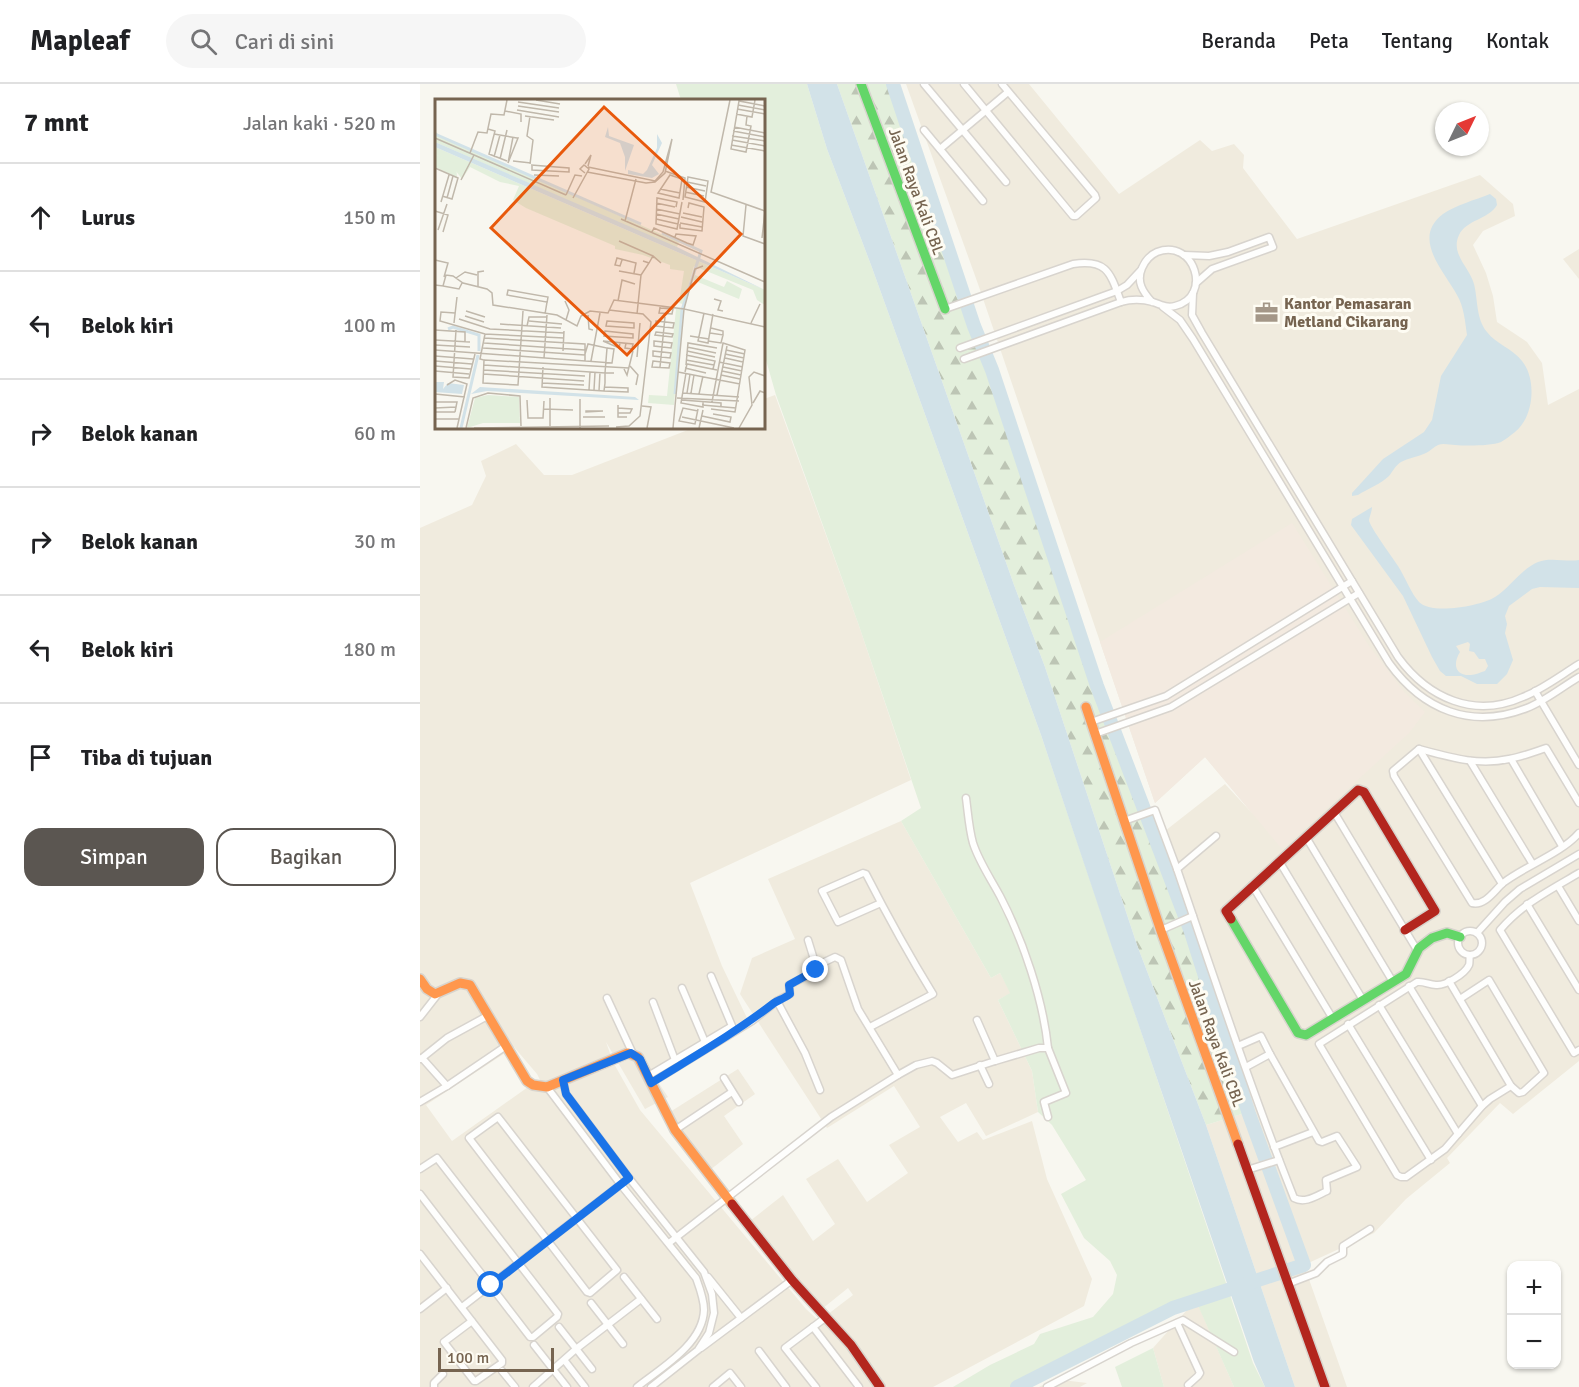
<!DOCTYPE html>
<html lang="id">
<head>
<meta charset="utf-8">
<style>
	:root { --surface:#fff; --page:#f6f6f6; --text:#202124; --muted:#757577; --line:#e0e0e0; --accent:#5b5651 }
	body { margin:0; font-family:Signika,sans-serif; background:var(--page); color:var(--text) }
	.controls { position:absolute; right:18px; bottom:18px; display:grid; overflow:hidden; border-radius:12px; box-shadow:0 2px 4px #0004 }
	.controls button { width:54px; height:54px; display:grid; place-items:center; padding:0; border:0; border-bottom:2px solid var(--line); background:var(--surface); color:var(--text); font:30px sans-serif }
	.compass { position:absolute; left:1015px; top:18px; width:54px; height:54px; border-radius:50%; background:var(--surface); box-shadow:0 2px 4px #0004; rotate:47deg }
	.scale { position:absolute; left:18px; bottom:15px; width:116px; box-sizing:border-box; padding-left:6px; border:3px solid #766450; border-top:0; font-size:16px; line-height:21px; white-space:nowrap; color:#766450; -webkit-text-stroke:4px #fefcf3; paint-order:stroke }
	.stop { position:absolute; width:18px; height:18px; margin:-14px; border:4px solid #1a73e8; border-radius:50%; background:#fff }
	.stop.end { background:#1a73e8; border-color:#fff; box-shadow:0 2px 6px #0008 }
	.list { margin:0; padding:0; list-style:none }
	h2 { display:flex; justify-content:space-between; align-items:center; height:78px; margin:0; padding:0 24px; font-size:26px }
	h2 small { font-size:20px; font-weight:400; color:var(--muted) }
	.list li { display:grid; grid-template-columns:39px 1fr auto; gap:18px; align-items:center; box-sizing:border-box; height:108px; padding:0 24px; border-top:2px solid var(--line) }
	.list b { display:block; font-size:22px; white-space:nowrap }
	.list em { font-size:20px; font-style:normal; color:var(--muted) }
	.actions { display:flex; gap:12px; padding:18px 24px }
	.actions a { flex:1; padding:14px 0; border:2px solid var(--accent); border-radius:18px; text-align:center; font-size:21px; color:var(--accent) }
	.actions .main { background:var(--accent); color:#fff }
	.icon { flex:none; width:33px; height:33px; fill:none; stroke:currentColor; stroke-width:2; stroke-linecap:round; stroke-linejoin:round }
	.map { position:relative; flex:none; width:1159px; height:1303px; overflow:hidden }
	header { display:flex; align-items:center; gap:36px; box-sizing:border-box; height:84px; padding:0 30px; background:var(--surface); border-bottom:2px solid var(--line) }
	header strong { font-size:28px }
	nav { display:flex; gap:33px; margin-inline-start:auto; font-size:21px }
	.search { width:420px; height:54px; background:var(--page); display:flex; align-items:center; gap:15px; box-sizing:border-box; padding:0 21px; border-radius:33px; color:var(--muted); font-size:22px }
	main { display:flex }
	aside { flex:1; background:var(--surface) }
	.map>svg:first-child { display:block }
	.residential { fill:#f0ebde; fill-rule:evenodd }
	.commercial { fill:#f3eae0 }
	.grass { fill:#e3efdc }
	.forest { fill:url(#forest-firs) }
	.water { fill:#d2e2e8; fill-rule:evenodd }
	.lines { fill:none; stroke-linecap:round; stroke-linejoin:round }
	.river { stroke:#d2e2e8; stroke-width:14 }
	.street-casing { stroke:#d8d4ce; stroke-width:9 }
	.fast-casing { stroke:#d8d4cd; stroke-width:12 }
	.slow-casing { stroke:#d8d4cd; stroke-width:12 }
	.jam-casing { stroke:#d8d4cd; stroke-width:12 }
	.street { stroke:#fefefd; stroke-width:6 }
	.fast { stroke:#63d668; stroke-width:9 }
	.slow { stroke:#ff974d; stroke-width:9 }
	.jam { stroke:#b3261e; stroke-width:9 }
	.route { stroke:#1a73e8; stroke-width:8 }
	.labels { text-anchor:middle; stroke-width:6; stroke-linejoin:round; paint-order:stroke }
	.street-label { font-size:16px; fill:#766450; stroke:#fefcf3 }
	.poi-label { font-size:16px; font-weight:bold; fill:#766450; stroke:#fefcf3; text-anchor:start }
	.inset-river { fill:none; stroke:#d2e2e8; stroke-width:3 }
	.inset-road { fill:none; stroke:#c0b8ab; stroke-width:1.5 }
	.view { fill:#e8590c; fill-opacity:0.15; stroke:#e8590c; stroke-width:3 }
	.inset-edge { fill:none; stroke:#766450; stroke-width:3 }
</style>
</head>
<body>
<header>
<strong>Mapleaf</strong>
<div class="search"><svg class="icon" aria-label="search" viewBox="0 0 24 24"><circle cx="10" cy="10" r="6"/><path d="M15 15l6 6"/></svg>Cari di sini</div>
<nav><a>Beranda</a><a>Peta</a><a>Tentang</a><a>Kontak</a></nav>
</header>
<main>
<aside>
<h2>7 mnt<small>Jalan kaki · 520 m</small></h2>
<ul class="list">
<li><svg class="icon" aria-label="ahead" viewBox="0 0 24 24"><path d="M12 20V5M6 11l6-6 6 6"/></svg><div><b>Lurus</b></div><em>150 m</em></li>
<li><svg class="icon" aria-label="left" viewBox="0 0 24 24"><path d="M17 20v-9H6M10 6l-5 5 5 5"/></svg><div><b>Belok kiri</b></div><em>100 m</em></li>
<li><svg class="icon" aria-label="right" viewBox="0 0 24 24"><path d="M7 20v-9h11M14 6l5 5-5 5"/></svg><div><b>Belok kanan</b></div><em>60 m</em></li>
<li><svg class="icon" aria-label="right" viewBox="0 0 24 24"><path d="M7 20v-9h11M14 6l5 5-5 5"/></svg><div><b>Belok kanan</b></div><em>30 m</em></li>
<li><svg class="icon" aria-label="left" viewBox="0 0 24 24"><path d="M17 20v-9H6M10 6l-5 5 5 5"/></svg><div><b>Belok kiri</b></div><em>180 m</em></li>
<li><svg class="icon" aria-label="arrive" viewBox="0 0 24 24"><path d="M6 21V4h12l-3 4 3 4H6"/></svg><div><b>Tiba di tujuan</b></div></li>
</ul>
<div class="actions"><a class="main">Simpan</a><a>Bagikan</a></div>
</aside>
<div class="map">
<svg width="1159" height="1303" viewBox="0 0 1159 1303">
	<defs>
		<pattern id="forest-firs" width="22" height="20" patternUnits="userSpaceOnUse" patternTransform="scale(1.5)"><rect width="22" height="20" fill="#e3efdc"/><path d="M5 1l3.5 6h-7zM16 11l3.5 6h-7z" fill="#bdc5b5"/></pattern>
	</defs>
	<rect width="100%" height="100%" fill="#f8f7f0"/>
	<!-- residential -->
	<g class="residential">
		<path d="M486 0H609L699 110 780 56 792 67 814 60 824 71 823 84 877 155 1060 91 1093 120 1095 132 1063 147 1053 161 1066 189 1073 212 1077 238 1107 258 1122 279 1128 321 1159 305V977L1093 1030 1080 1019 1027 1074 1030 1079 986 1115 954 1149 884 1181 927 1303H875L786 1041 828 1028 868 1134 736 754 805 700 832 729 785 673 735 719 558 200Z"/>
		<path d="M1159 165V195L1143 175Z"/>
		<path d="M355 311 438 539 491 696 270 799 302 882 328 936 236 995 248 1013 225 1025 186 958 193 978 220 1026 386 1225 399 1237 433 1211 428 1204 402 1225 330 1137 363 1111 393 1157 415 1140 386 1095 418 1075 447 1118 488 1089 469 1061 500 1043 474 1002 407 1044 320 910 332 874 375 855 348 795 481 737 571 894 580 889 591 909 578 916 612 987 618 1028 566 1052 546 1019 520 1033 538 1058 557 1048 563 1056 612 1037 627 1095 672 1195 664 1222 513 1303H0V444L52 421 66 392 61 377 96 360 124 391H152L273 344H344V315ZM94 963 117 990 125 1006 108 1003 32 1057 6 1021Z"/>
		<path d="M318 985 335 1010 304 1032 323 1060 290 1086 250 1028Z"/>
		<path d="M776 1216 814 1303H744L733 1264Z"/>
		<path d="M634 1295 667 1299 660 1303H619Z"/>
	</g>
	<!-- commercial -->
	<path class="commercial" d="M872 439 949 562 985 609 1005 628 989 649 862 765 785 673 735 719 680 558Z"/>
	<!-- grass -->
	<g class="grass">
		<path d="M256 0H387L407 65 451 181 621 651 833 1279 845 1303H814L776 1217 753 1224 597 1303H533L570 1281 614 1260 620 1250 673 1233 693 1210 697 1191 690 1177 664 1154 641 1110 666 1096 632 1041 618 1028 612 987 578 916 590 909 580 889 571 894 481 737 501 724 438 539 356 311 344 269V16H261Z"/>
		<path d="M733 1264 744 1303H702L695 1283Z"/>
	</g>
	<!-- forest -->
	<path class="forest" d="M417 0H469L828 1028 786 1041 717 861 625 583 594 501Z"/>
	<!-- water -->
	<g class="water">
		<path d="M387 0H417L594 501 625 583 717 861 786 1041 875 1303H845L834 1278 692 863 621 651 451 181 407 65Z"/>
		<path d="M1070 110 1076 115 1077 121C1069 135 1046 136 1039 151 1030 170 1050 184 1054 200 1058 216 1056 235 1067 248 1076 260 1092 264 1102 277 1117 295 1114 333 1095 348 1091 351 1085 356 1081 358 1071 362 1046 362 1035 361 1030 361 1023 359 1018 361 1014 363 1010 367 1006 369 998 373 988 374 981 378 975 382 973 387 969 392 961 400 947 405 938 411L932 412V409L963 375 1004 348 1012 336 1021 292 1047 251C1045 237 1044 223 1037 211 1024 187 991 154 1023 130 1036 121 1055 116 1070 110Z"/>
		<path d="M952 423C952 427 950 431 949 436 949 442 973 474 978 482 985 493 991 509 999 518 1011 531 1061 522 1075 513 1090 504 1101 485 1118 478 1130 473 1146 478 1159 476V504L1120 503 1112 505 1089 522 1085 532 1087 540 1085 549 1093 576 1087 590 1077 600H1057L1041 592H1026L1020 587 1012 573 983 512 931 441 932 435ZM1048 558 1050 560 1049 567 1054 568 1059 575H1065L1068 582 1065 587C1061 588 1055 591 1051 591 1034 592 1033 579 1040 568L1036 562Z"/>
	</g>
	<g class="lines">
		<!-- river -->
		<path class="river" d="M473 0 554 242 572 286 677 602 771 848 829 1030 884 1181 753 1224 597 1303"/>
		<defs>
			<g id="street">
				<path d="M504 0 586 98"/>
				<path d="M544 0 653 132H656L676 114 675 111 582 0"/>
				<path d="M504 46 563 117"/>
				<path d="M520 65 588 8"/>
				<path d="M764 171 789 172 808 168 849 153 853 163 792 185 776 199"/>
				<path d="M773 209 772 231 782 249 978 573C1008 614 1054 635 1103 613 1123 605 1141 591 1159 580"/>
				<path d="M743 223 760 236 773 255 969 579C1003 626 1051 646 1107 624 1125 617 1142 603 1159 593"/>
				<path d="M525 225 653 180C687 175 690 188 701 218"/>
				<path d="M540 264 697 207 707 201 720 187"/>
				<path d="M544 275 701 218C711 215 722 215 733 218 741 221 747 224 755 222 793 213 775 154 737 168 730 171 725 177 722 184 716 198 723 208 732 218"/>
				<path d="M1115 607 1159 681"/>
				<path d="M671 638 746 612 932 497"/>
				<path d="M675 650 751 623 939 509"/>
				<path d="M999 665 1082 800"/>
				<path d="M1091 675 1142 762"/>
				<path d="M1050 677 1112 779"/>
				<path d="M546 714C548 729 549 745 553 759 559 778 571 795 580 812 603 856 623 915 628 964"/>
				<path d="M1159 719 1126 664C1114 668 1101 673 1089 675 1058 682 1029 673 999 665L973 687 974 692 1052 819C1065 822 1074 807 1083 799 1105 782 1142 769 1159 749"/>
				<path d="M914 728 997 866"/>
				<path d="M704 737 735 726 757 785"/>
				<path d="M886 753 973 898"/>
				<path d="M859 777 943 916"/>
				<path d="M1159 789C1130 806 1102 820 1080 846L1154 969 1159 966"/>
				<path d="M832 801 913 935"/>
				<path d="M1138 802 1159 837"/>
				<path d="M1107 820 1159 906"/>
				<path d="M773 832 757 785 796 752"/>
				<path d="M741 846 773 832C805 926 837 1021 874 1114 885 1120 896 1112 907 1107L906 1096 937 1083 917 1052 902 1058 899 1057 850 970 826 983"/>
				<circle cx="1050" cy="859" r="12"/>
				<path d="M1057 849 1085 818 1100 805 1159 770"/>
				<path d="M388 856 396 882 415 873 421 876 438 925 478 991"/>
				<path d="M1029 897 1091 1002"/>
				<path d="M989 902 1062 1022"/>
				<path d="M262 904 285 958"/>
				<path d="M187 914 213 970"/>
				<path d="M1040 915 1069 896 1124 989 1103 1008 1099 1009 1091 1002 1070 1015 1062 1022 1025 1065 986 1093H981L977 1091 899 960 997 898C1004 897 1009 901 1016 901 1025 902 1045 890 1049 881 1050 878 1049 875 1050 871"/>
				<path d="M357 917 370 910 369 901 396 887V882"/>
				<path d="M233 918 255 976"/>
				<path d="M959 921 1038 1050"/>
				<path d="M0 933 18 910"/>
				<path d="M928 940 1011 1076"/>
				<path d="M450 943 513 910C489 871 467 831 446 790L443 789 402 807 418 838 461 819"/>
				<path d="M818 962 841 952 850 970"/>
				<path d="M2 974 27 954 69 931"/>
				<path d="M0 975 2 974 27 1002"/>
				<path d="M575 977 619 964H628L646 1009 624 1018 628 1033"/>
				<path d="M560 981 569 1000"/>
				<path d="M228 992 312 942 291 892"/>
				<path d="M304 994 319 1018"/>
				<path d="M143 996 146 1010 209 1094 284 1188 292 1210 294 1229 289 1249 278 1266 231 1303"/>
				<path d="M231 999 332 937 357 917 385 969 400 1006"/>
				<path d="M127 1003 201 1101 276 1194C280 1205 284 1215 284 1226 283 1260 241 1284 217 1303"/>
				<path d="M0 1018 27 1002 86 962"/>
				<path d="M78 1033 197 1186 170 1209 167 1208 49 1054Z"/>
				<path d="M255 1046 312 1008"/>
				<path d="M854 1063 893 1048"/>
				<path d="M0 1085 17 1074 138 1230 137 1233 113 1253H110L0 1110"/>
				<path d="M827 1086 859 1076"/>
				<path d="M249 1159 411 1033 478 991 496 981 512 977 517 979 532 991 575 977 557 936"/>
				<path d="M0 1170 82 1276V1279L56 1297H54L24 1258 52 1237"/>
				<path d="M204 1193 237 1235"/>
				<path d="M288 1193 321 1234"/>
				<path d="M870 1199 896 1189 907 1178 923 1170V1162L950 1145"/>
				<path d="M171 1219 203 1260"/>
				<path d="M42 1223 209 1094"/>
				<path d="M0 1225 27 1204"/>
				<path d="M757 1239 780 1289 778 1292 768 1301"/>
				<path d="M139 1243 172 1285"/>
				<path d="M393 1243 439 1303"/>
				<path d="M114 1261 147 1303"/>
				<path d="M281 1264 372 1196"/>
				<path d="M339 1267 366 1303"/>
				<path d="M145 1277 165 1303"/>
				<path d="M82 1287 95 1303"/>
				<path d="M14 1303V1299L23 1290"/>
				<path d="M113 1303 156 1265 221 1215"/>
				<path d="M293 1303 310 1289 321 1303"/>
				<path d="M396 1303 365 1264 405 1234"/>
				<path d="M627 1303 711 1259 763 1236 814 1268"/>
			</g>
			<g id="fast">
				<path d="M441 0 525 225"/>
				<path d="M811 835 878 949 886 951 986 890 999 864 1012 854 1027 849 1040 853"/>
			</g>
			<g id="slow">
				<path d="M666 623 741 847 818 1060"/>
				<path d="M0 895 7 905 15 910 40 899 50 901 107 997 113 1001 127 1003 208 969 218 973 255 1046 312 1120"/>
			</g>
			<g id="jam">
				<path d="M811 835 806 827 938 706 944 708 1015 827 985 846"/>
				<path d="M818 1060 905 1303"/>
				<path d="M312 1120 372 1196 431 1261 460 1303"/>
			</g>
		</defs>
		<!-- street casing -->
		<use href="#street" class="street-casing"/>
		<!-- fast casing -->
		<use href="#fast" class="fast-casing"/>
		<!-- slow casing -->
		<use href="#slow" class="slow-casing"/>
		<!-- jam casing -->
		<use href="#jam" class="jam-casing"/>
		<!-- street -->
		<use href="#street" class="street"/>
		<!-- fast -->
		<use href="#fast" class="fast"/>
		<!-- slow -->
		<use href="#slow" class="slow"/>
		<!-- jam -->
		<use href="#jam" class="jam"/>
	</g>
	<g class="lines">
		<!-- route -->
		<path class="route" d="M71 1201 209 1094 146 1010 143 996 211 969 220 975 231 999C273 973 315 949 354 919 359 916 365 914 370 910L369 901 396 886"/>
	</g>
	<!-- icons -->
	<defs>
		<symbol id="office-bare" viewBox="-9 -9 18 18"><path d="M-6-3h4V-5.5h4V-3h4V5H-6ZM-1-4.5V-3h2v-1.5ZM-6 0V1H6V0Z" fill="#a49788" stroke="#fefcf3" stroke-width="2.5" paint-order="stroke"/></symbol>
	</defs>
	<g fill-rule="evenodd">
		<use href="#office-bare" x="830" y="212" width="33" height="33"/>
	</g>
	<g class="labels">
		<!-- street labels -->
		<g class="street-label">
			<text transform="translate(497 107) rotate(70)" y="6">Jalan Raya Kali CBL</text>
			<text transform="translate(797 959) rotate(70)" y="6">Jalan Raya Kali CBL</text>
		</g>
		<!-- poi labels -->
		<g class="poi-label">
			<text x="864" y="225">Kantor Pemasaran<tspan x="864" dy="18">Metland Cikarang</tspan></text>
		</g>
	</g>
	<!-- overview -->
	<g transform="translate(15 15)">
		<rect width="330" height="330" fill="#f8f7f0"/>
		<path d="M0 48 330 191V206L322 201 318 191 259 167 248 205 244 204 249 172 235 170V166L208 156 180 150V147L91 109 78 101 84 87 65 83 35 68 27 80 14 63 0 55ZM260 176 289 188 292 182 307 190 304 200 258 181ZM241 210H247L239 306 213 304 214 296 232 297Z" fill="#e3efdc"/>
		<path d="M0 32 6 38 244 143 242 148 216 138 0 43Z" fill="#e3efdc"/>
		<path d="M0 55 21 65 22 78 0 68ZM53 296 84 298 85 324H48L32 329 40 299Z" fill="#e3efdc"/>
		<path d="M173 28 174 37 199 46 190 72V58L185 44 170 38ZM222 35 227 44 217 66 224 75 217 79 193 75V71L208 75 212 71 222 49ZM0 43 242 148 330 191 0 48ZM0 283H9L8 290 13 284 29 286 27 295 0 293ZM45 288 200 298 204 301 52 292 36 295Z" fill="#d2e2e8"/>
		<path class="inset-river" d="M0 35 206 125M227 134 266 152 247 211 240 295M13 230 18 228 44 236V252M26 329 43 256"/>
		<path class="inset-road" d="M101 1 125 5M295 1 276 93 330 112 327 139M83 3 124 9M303 6 330 11M83 7 124 13M302 10 330 15M82 11 124 18M70 12 86 15V23M301 15 317 18 320 1M90 17 119 21M95 17 92 37 98 41 95 65M312 17 311 26 316 27 311 53 296 50 304 2 330 7M299 28 330 34M53 30 60 32 54 55 72 62M298 32 330 38M59 35 82 39H83L73 64 78 38M297 37 330 42M0 39 131 96M297 41 330 47M296 46 330 52M35 54 43 33 52 34 56 15 69 16 72 1M59 58 65 36M65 60 72 31M78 62 96 64M150 65 156 56 153 67M96 66 134 69V73L97 71V67M0 69 23 79 17 100 7 97M230 72 250 79 248 101M152 73 211 84 220 83 230 74 237 40 228 73 220 82 153 68M99 76 124 77M235 76 247 80 244 99 223 94ZM253 78 273 82 270 103 250 98ZM26 81 39 56M252 83 271 87M251 88 270 92M225 90 245 94M250 93 269 97M131 96 140 76 147 77M12 99 18 77M138 99 154 70 149 66 145 70 150 74M6 103 14 76M221 104 240 108M311 106 308 137 330 145M241 108 242 103 222 99 221 125 242 130 247 103M221 110 245 115M0 112 13 116 8 133M248 114 267 118M221 115 244 120M246 118 267 123M186 120 330 183M221 120 243 125M190 122 201 80M245 124 267 128M245 125V129L267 132 269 108 254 104 253 109M3 131 12 105M217 133 219 129 252 144 258 146 261 137 241 135 240 138M184 142 218 157M0 161 13 164 9 178M187 161 185 167 180 166 182 159 201 164 199 174M214 164 218 157 226 164M268 167 260 170 249 210 330 228M184 172 206 176M21 179 30 173 42 176M0 186 8 187 11 176 18 177 28 184 52 190 57 194 58 206 122 216 142 227 146 217 155 212 173 214 179 201 249 210 238 329M8 187 24 190 27 184M43 187V173L49 172M279 200 286 202 283 211 288 212M130 202 134 211 131 221M183 202 187 181 200 185M225 209 238 210 237 215 224 214 225 209V207M174 211 208 215 216 223 205 317 194 327 181 328M31 212 50 218M20 214 6 213 5 222 50 235 129 239M269 214 263 242 273 244 278 215M110 215 112 203 72 196 73 191 113 198 112 204M202 215 206 176 214 164 208 162M153 216 154 230 158 231M30 217 49 223M24 220 55 230 129 234M94 222 127 225M172 222 199 224V229L171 227ZM221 222 239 224 238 229 221 227ZM19 224 22 198M316 224 325 205M65 225 126 229M92 227 94 218H112M0 231 30 233V243M21 231 18 278 34 279 40 255M170 232 198 235V239L169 237ZM221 233 238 235 237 238 220 236ZM275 234 288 236V232L276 229M50 235 45 260 49 261 48 284 83 286 88 212M255 237 274 240M49 239 150 245V262M0 241 35 243M168 242 198 245 197 250 190 249 191 244M168 242 184 249 185 244M219 242 237 244 236 249 219 247ZM273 242 286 244 288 236M49 244 150 251M0 246 35 248M252 248 281 254M48 249 150 256M0 251 177 264 179 250 172 249M291 251 310 255M128 252 129 232M218 252 236 254 235 259 218 257ZM252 252 280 258M290 255 309 259M251 256 280 262 278 270M0 257 38 260M202 258 205 224M109 259 112 216M290 259 308 263M49 261 194 269M251 261 279 266M0 262 37 265M156 262 165 214M218 262 235 264 234 269 217 268ZM284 263 308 268M49 266 170 274 172 249 153 245 150 255M251 266 253 244 282 249M0 267 36 270M195 267 203 276 201 286M108 268 107 288 169 292M225 268 230 218M288 268 307 272M250 269 271 274M189 270 192 276 198 252M48 271 150 277M0 272 34 275M287 272 306 276M243 273 305 285M250 273 252 265 282 271M251 274 246 304 268 308V302M48 275 149 282M286 276 305 280M107 284 149 286M12 286 20 281 32 285 22 329M169 288 193 289V293L169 292 170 284V274H179M154 291 155 273M159 291 160 273M164 292 165 273M248 294 304 298M252 294 255 275M256 294 259 276M0 295 30 298M264 295 268 277M282 296 292 247M115 299V327M242 299 304 302M145 300V329M92 301 93 319H108L109 302M247 301 286 304V308M0 303H22L20 313M318 304 325 292 330 294M183 306V318H192M267 306 301 309M207 307 216 308 212 329M0 309 21 308M183 309 197 310 195 314H183M109 310 138 311M276 310 300 313 310 251 288 244 277 303M151 312H168L151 313ZM263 312 248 309 244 322 260 325 263 310M0 313H20M267 317 295 323 296 318 278 315M148 318H170M247 318 299 329M0 320H24M31 329 38 299 53 294 85 297 86 327M39 329 174 327M264 329 268 311M304 329 317 306 314 278 319 273 330 277"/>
		<path class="view" d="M169 8 306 135 192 256 56 129Z"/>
		<rect width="330" height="330" class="inset-edge"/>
	</g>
</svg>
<div class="controls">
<button>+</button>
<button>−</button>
</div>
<svg class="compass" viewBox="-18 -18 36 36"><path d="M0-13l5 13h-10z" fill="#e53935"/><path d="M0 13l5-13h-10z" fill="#757577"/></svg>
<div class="scale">100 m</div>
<div class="stop" style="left:71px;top:1201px"></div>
<div class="stop end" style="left:396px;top:886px"></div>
</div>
</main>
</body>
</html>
